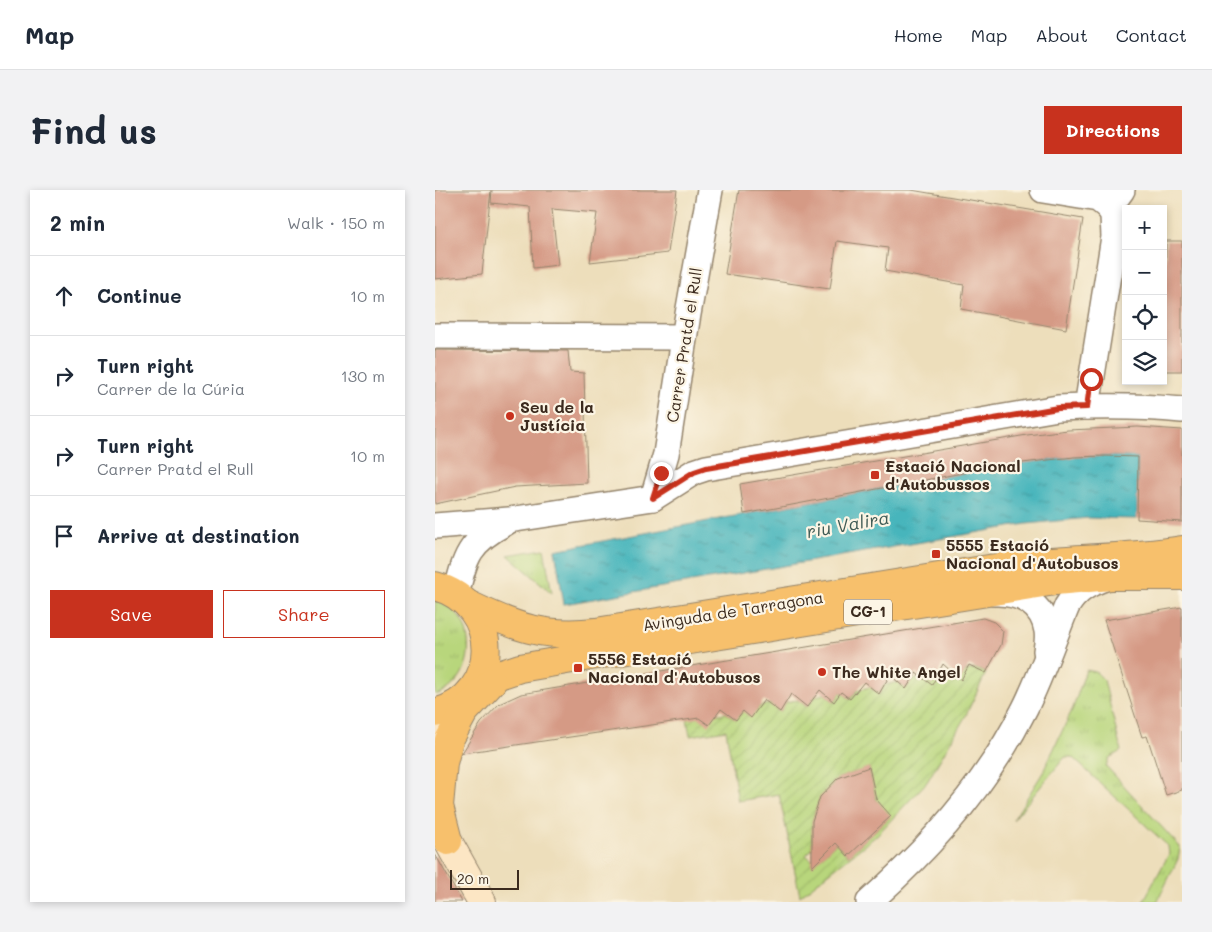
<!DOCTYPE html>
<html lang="en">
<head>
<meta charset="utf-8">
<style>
	:root { --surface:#fff; --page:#f2f2f3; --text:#1f2937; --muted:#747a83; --line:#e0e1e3; --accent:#c8321e }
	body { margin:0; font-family:Mali,sans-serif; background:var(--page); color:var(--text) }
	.controls { position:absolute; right:15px; top:15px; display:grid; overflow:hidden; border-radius:0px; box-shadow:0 2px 8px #0003 }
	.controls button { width:45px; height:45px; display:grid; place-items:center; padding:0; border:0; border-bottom:1px solid var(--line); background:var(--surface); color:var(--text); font:25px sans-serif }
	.scale { position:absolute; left:15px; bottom:12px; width:69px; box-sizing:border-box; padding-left:5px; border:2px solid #3b2a1e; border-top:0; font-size:14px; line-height:18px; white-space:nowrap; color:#3b2a1e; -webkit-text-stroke:4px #fcf5e5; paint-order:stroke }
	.stop { position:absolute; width:15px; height:15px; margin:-11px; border:4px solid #c8321e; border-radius:50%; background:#fff }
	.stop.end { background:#c8321e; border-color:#fff; box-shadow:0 1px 5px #0008 }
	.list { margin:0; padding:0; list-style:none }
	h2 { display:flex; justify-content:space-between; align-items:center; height:65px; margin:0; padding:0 20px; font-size:21px }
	h2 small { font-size:16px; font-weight:400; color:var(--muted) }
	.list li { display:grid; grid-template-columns:32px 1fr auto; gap:15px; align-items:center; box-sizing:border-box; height:80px; padding:0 20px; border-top:1px solid var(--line) }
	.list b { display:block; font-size:19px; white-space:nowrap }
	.list p { margin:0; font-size:16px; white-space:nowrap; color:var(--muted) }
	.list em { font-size:16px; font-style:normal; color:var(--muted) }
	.actions { display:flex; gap:10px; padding:15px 20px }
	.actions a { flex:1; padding:11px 0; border:1px solid var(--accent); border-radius:0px; text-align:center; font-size:18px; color:var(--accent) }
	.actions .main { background:var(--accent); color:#fff }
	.icon { flex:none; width:28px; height:28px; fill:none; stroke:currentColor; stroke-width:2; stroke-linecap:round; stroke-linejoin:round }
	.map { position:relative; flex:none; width:747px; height:712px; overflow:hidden; border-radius:0px }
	header { display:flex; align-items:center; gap:30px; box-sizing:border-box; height:70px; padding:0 25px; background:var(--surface); border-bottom:1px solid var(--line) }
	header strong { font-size:24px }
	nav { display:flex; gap:28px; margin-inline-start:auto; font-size:18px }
	.intro { display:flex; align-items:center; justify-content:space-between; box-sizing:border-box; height:120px; padding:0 30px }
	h1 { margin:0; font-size:35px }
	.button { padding:12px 22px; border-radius:0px; background:var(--accent); color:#fff; font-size:18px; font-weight:700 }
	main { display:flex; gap:30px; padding:0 30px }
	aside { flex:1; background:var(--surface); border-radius:0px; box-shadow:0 2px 8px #0003 }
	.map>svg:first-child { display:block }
	.grass { fill:url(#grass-tufts); stroke:#7a804d }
	.garden { fill:url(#garden-furrows); stroke:#7a804d; fill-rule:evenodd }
	.water { fill:url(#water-ripples); stroke:#40706d }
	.building { fill:#d59a85 }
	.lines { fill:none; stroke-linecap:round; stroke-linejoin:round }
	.street-casing { stroke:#94846c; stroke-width:28 }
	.secondary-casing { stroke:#94846c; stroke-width:30 }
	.highway-casing { stroke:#94846c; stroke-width:30 }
	.street { stroke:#fff; stroke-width:25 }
	.secondary { stroke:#fce6c4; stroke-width:28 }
	.highway { stroke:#f7c06c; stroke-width:28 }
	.route { stroke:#c8321e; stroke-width:6 }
	.poi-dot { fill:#c8321e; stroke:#fcf5e5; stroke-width:2 }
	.labels { text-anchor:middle; stroke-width:4.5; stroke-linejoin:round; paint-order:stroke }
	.shield { fill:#fcf5e5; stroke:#75675a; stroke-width:1 }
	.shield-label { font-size:15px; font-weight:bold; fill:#3b2a1e }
	.street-label { font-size:16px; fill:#3b2a1e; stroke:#fcf5e5 }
	.poi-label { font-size:16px; font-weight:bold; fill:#3b2a1e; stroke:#fcf5e5; text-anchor:start }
	.water-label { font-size:18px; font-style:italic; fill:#3f5b55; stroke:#fcf5e5 }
</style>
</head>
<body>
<header>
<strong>Map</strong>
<nav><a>Home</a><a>Map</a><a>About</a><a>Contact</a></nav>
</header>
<div class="intro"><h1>Find us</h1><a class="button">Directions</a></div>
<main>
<aside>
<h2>2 min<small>Walk · 150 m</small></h2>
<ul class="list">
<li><svg class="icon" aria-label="ahead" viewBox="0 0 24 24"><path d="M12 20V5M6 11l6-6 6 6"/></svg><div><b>Continue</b></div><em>10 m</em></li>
<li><svg class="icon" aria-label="right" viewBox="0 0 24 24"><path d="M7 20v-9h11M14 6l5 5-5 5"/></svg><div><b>Turn right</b><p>Carrer de la Cúria</p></div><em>130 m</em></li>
<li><svg class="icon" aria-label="right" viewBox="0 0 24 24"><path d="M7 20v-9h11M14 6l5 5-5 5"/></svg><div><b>Turn right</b><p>Carrer Pratd el Rull</p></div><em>10 m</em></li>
<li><svg class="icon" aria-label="arrive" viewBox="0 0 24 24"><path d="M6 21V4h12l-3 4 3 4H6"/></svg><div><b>Arrive at destination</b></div></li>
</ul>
<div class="actions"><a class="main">Save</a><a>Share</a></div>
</aside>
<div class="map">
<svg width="747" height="712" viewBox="0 0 747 712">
	<defs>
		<pattern id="grass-tufts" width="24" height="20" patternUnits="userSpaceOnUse" patternTransform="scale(1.25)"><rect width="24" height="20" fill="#b8d67c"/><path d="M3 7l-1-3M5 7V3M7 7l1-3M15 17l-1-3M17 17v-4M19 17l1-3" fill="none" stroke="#9fb86b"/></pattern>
		<pattern id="garden-furrows" width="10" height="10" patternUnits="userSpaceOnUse" patternTransform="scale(1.25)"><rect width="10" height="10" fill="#b8d67c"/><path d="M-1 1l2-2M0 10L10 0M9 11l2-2" fill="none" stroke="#9fb86b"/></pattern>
		<pattern id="water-ripples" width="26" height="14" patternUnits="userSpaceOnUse" patternTransform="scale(1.25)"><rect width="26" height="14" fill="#46b5bc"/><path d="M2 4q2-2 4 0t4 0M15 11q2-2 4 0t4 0" fill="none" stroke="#3c9398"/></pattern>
	</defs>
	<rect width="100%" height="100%" fill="#fcf5e5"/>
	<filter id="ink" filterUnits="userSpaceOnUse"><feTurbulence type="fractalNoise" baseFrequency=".02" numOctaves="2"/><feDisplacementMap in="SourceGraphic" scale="10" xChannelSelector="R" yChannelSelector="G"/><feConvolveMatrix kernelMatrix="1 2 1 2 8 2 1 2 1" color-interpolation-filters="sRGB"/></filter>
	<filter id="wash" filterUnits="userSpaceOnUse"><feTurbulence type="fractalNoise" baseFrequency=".0096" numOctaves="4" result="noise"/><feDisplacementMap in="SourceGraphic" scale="20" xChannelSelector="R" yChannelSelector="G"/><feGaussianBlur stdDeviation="1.12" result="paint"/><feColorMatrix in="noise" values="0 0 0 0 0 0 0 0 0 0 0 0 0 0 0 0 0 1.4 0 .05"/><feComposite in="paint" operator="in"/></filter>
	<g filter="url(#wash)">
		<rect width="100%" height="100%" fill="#eddebb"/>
		<!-- grass -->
		<g class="grass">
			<path d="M109 359 117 403 73 365Z"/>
			<path d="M0 410C45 422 44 493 0 505Z"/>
			<path d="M651 480 661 482 669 490 686 561 674 568 671 576 745 657 743 669 722 712H708L734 664 733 656 637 567H630L578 630 607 584 638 518Z"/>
		</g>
		<!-- garden -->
		<path class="garden" d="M541 479 551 483 530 527 492 592 441 646 365 706 344 604 303 611 291 540 255 546 252 529 291 523 301 530 308 521 316 527C323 518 323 516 335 514L345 522 351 512 363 510 372 517 380 506 390 504 399 512 406 502 415 509 423 500 435 497 444 504 449 495 463 492 471 499 477 490 488 488 497 495 502 486 518 483 526 489 531 480ZM434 578 441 609 455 627 413 666 401 653 380 673 371 665 377 659V631L385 607 403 588Z"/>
		<!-- water -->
		<path class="water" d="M671 266 703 267 702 329 653 328 591 334 129 414 120 360 570 275 639 267Z"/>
		<g id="blocks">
			<!-- building -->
			<g class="building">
				<path d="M0 0H56L47 84 0 89Z"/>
				<path d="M57 0H242L233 63 155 72 162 23 117 19 123 75 98 78 95 17 56 13Z"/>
				<path d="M304 0H476L648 29 631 139 526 119 529 95 450 81 453 58 402 51 395 99 290 84Z"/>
				<path d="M731 51H747V181H728Z"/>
				<path d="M0 160 133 161 135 182 149 183 152 293 80 297 0 314Z"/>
				<path d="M703 237 747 240V332L702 329 703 267 671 266 639 267 570 275 309 324 305 294 592 245 633 240Z"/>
				<path d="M747 417V600L731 605 712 546 707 547 669 430Z"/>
				<path d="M548 428 559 432 568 441 566 455 551 483 534 475 526 490 508 474 497 495 481 483 471 499 455 485 444 504 429 492 415 509 406 502 399 512 385 500 372 517 356 504 345 522 329 510 316 528 308 521 301 530 286 519 274 535 264 528 27 563 46 533 64 514 86 504Z"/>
				<path d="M434 577 441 609 456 626 413 666 401 653 377 677V631L385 607 403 588Z"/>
				<path d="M0 664 27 712H0Z"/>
			</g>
		</g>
	</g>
	<g filter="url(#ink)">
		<use href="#blocks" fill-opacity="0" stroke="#94846c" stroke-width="1"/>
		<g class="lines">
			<defs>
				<g id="street">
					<path d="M608 0 663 9 674 18 687 0"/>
					<path d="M0 146 249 147"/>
					<path d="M652 217 679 47 678 25 674 18"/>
					<path d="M218 308 231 264 252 130 275 0"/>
					<path d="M0 336 74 330 218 308 259 282 271 278 623 218C665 216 706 216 747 220"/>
					<path d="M559 403C585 402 608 414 612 441 613 447 612 455 611 461"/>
					<path d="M21 405C30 366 34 352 70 333"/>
					<path d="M434 712C496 657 553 593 590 518 606 486 618 450 632 416 642 400 653 394 670 388"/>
				</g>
				<g id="secondary">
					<path d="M0 544 20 515"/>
					<path d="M1 630 47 712"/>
				</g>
				<g id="highway">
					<path d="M0 396C67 414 68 506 0 523"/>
					<path d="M32 414C80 437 108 448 161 442L592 373C644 368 696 368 747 360"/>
					<path d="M37 500 61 486 85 478 143 468 620 391 676 386H747"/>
					<path d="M13 651 4 616 8 573 14 550 29 522 57 492"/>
				</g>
			</defs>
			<!-- street casing -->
			<use href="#street" class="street-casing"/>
			<!-- secondary casing -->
			<use href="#secondary" class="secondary-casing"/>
			<!-- highway casing -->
			<use href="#highway" class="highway-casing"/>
			<!-- street -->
			<use href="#street" class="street"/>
			<!-- secondary -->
			<use href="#secondary" class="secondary"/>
			<!-- highway -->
			<use href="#highway" class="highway"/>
		</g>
	</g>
	<g class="lines" filter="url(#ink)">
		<!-- route -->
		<path class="route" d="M226 283 218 308 259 282 271 278 623 218 652 217 656 189"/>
	</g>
	<!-- markers -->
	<g class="poi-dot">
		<circle cx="75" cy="226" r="5"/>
		<rect x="435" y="280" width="10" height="10" rx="2.5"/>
		<rect x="496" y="359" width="10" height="10" rx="2.5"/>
		<rect x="138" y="473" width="10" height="10" rx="2.5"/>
		<circle cx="387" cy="482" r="5"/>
	</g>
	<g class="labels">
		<!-- shield labels -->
		<rect class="shield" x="409" y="409.5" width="48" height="25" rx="4"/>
		<g class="shield-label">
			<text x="433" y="427">CG-1</text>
		</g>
		<!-- street labels -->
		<g class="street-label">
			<text transform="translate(249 155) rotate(-81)" y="6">Carrer Pratd el Rull</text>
			<text transform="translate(298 421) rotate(-9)" y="6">Avinguda de Tarragona</text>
		</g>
		<!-- poi labels -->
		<g class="poi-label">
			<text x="85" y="223">Seu de la<tspan x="85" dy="18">Justícia</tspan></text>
			<text x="450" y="282">Estació Nacional<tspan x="450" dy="18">d'Autobussos</tspan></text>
			<text x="511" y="361">5555 Estació<tspan x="511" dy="18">Nacional d'Autobusos</tspan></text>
			<text x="153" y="475">5556 Estació<tspan x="153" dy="18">Nacional d'Autobusos</tspan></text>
			<text x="397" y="488">The White Angel</text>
		</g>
		<!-- water labels -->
		<g class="water-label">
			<text transform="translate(413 335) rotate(-10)" y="6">riu Valira</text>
		</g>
	</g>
</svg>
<div class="controls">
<button>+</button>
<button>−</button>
<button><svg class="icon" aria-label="locate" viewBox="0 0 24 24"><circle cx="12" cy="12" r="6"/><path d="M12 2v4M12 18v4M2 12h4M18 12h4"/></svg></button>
<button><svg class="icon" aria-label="layers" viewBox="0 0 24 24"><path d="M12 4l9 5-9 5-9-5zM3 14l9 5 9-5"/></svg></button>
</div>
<div class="scale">20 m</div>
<div class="stop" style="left:656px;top:189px"></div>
<div class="stop end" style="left:226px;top:283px"></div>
</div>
</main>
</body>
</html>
